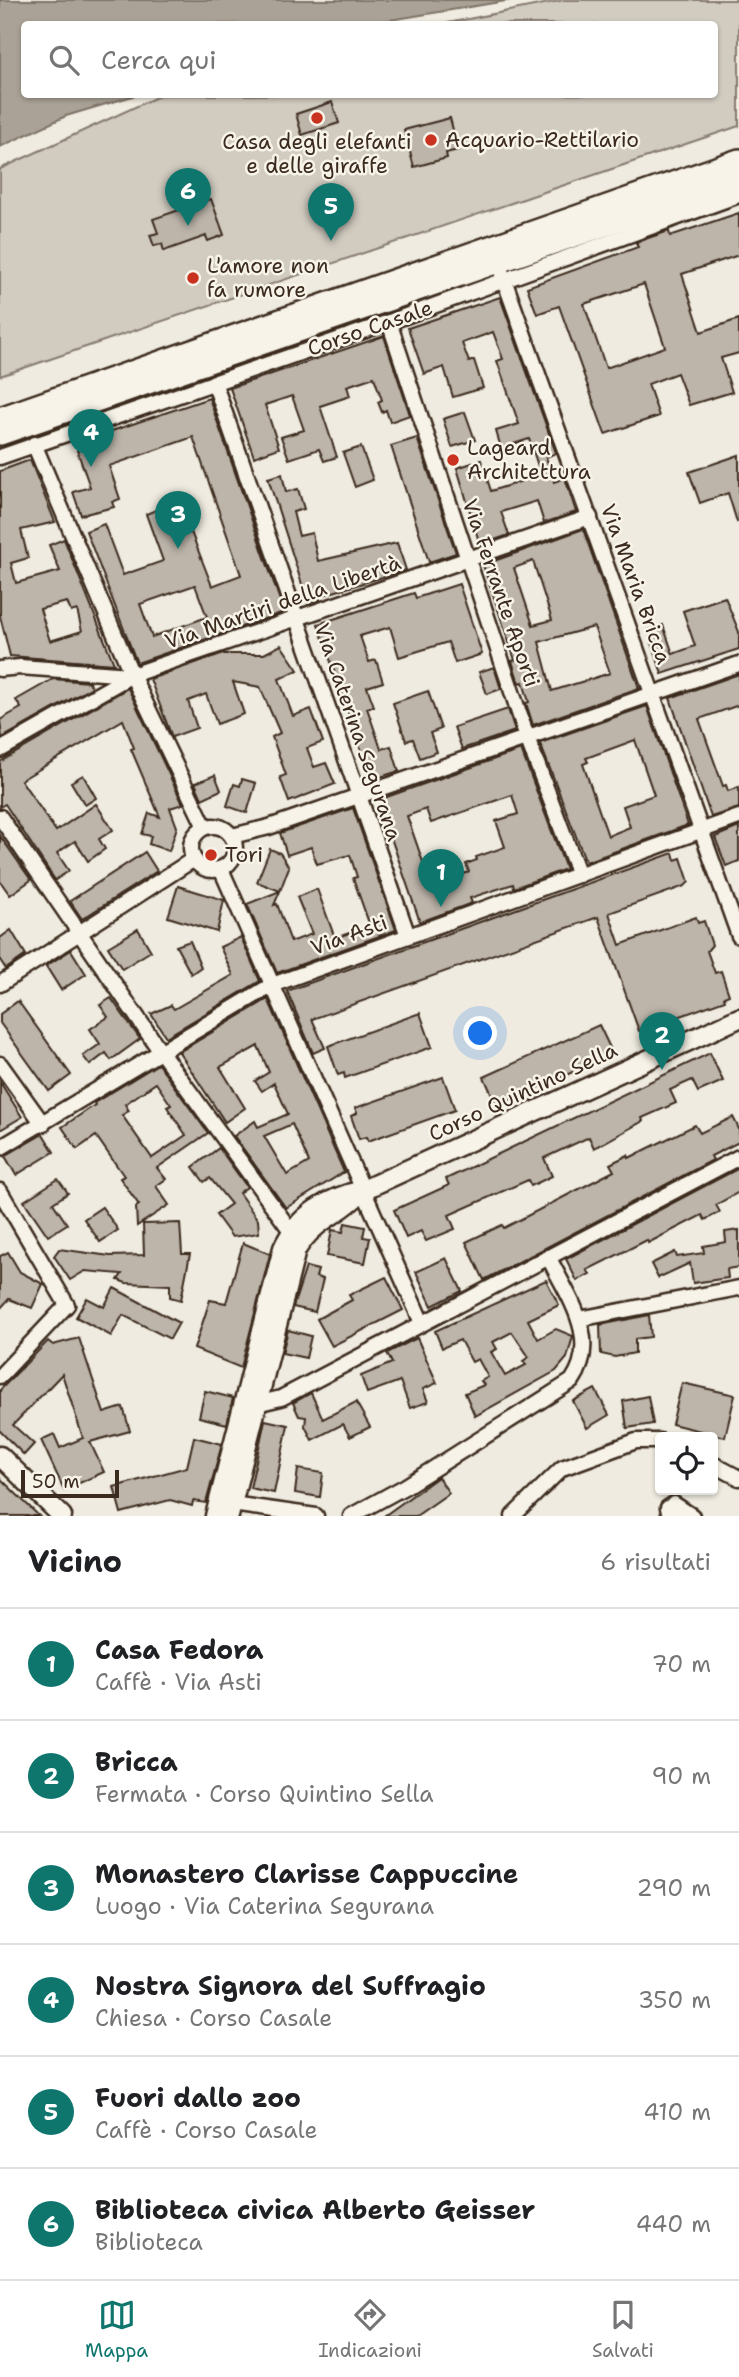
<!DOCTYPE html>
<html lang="it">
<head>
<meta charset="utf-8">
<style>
	:root { --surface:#fff; --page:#f6f6f6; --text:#202124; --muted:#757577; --line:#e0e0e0; --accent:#0f766e }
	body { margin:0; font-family:"Shantell Sans",sans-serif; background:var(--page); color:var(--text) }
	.controls { position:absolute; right:21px; bottom:21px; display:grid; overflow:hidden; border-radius:7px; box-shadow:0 2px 5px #0004 }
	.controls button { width:63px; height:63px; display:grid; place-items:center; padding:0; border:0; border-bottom:2px solid var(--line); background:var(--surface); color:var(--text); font:35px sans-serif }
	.scale { position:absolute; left:21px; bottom:18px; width:98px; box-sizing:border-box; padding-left:7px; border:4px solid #3b2a1e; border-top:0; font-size:19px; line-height:24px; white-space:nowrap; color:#3b2a1e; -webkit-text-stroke:5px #f7f3e8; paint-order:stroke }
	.you { position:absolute; left:481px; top:1034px; width:24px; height:24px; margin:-18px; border:5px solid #fff; border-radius:50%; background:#1a73e8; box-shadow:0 0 0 10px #1a73e833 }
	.badge { display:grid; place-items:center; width:46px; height:46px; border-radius:50%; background:var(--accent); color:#fff; font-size:23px; font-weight:700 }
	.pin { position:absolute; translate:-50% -58px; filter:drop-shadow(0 2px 4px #0008) }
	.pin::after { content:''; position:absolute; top:37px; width:24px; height:21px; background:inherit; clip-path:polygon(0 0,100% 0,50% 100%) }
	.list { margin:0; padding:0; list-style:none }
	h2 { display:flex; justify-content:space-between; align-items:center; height:91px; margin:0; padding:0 28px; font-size:30px }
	h2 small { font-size:23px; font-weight:400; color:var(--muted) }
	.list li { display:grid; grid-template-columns:46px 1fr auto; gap:21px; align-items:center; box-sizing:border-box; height:112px; padding:0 28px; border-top:2px solid var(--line) }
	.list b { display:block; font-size:26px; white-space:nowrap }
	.list p { margin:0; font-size:23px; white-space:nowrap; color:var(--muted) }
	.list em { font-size:23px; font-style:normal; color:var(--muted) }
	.icon { flex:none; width:38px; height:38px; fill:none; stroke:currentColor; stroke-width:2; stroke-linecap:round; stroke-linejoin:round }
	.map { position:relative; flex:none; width:739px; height:1516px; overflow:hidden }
	.search { position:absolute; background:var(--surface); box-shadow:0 2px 5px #0004; left:21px; right:21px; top:21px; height:77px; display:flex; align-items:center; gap:18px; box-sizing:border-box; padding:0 24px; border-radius:7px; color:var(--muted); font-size:26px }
	.sheet { height:763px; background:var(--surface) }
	nav { display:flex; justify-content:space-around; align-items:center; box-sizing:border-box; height:98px; border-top:2px solid var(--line); background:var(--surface); font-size:19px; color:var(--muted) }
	nav a { display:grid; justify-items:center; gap:4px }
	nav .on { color:var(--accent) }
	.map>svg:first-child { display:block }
	.green { fill:#d1cbc0; stroke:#867a6f; stroke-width:2 }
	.water { fill:#aaa296; stroke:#7e7266; stroke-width:2 }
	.building { fill:#bdb5aa; stroke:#3b2a1e; stroke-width:2; fill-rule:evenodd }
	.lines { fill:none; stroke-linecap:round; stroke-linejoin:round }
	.minor-casing { stroke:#3b2a1e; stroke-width:19 }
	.tertiary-casing { stroke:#3b2a1e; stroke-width:23 }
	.primary-casing { stroke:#3b2a1e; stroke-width:26 }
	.minor { stroke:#f7f3e8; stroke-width:14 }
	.tertiary { stroke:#f7f3e8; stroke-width:18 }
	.primary { stroke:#f7f3e8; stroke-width:21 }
	.poi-dot { fill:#c8321e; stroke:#f7f3e8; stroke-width:2.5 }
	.labels { text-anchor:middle; stroke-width:5; stroke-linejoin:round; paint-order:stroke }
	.poi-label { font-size:21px; fill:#3b2a1e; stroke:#f7f3e8; text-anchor:start }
	.street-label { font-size:21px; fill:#3b2a1e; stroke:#f7f3e8 }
</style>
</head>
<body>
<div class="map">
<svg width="739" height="1516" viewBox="0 0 739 1516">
	<rect width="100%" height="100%" fill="#efebe0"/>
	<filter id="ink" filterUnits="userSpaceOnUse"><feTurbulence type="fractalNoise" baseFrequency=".0143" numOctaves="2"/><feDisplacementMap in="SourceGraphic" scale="14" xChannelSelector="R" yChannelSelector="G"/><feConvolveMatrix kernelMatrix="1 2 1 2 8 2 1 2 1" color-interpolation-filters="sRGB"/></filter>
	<g filter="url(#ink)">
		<!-- green -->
		<path class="green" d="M564 0H739V126L0 376V169L161 95 714 94V24H443Z"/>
		<!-- water -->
		<path class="water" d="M0 0H512L366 24H24V94L136 95 66 116 0 147Z"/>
		<!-- building -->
		<g class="building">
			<path d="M332 102 339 123 302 135 296 114Z"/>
			<path d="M450 118 458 150 446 153 447 158 414 167 404 130Z"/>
			<path d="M211 199 224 235 208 241 206 236 164 251 162 244 154 246 150 235 158 233 153 219Z"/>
			<path d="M739 213V255L682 274 701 332 739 319V353L721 358 732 392 689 405 677 373 648 384 659 416 605 434 559 306 537 314 527 287 638 247 636 243 648 238 669 231 670 236ZM644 284 665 347 606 368 584 304Z"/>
			<path d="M500 297 556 453 546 457 554 482 565 478 576 512 544 523 537 501 501 512 509 535 480 545 457 468 481 460 491 491 541 475 529 439 501 448 496 431 519 424 497 361 503 359 493 332 462 343 469 362 474 360 483 388 453 397 444 367 424 374 408 328Z"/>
			<path d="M384 336 410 415 390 422 386 410 382 412 378 402 382 400 374 377 347 386 350 396 320 406 337 457 324 461 319 449 289 459 281 437 304 430 292 396 265 405 279 448 254 457 230 388Z"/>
			<path d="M209 398 284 612 137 663 86 531 104 524 123 575 163 561 146 514 168 505 179 536 191 532 212 586 241 575 193 437 109 466 120 499 112 502 114 507 81 515 73 492 90 487 77 450 105 440 103 434ZM195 585 207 617 152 637 140 604Z"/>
			<path d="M465 412 475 440 452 447 443 419Z"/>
			<path d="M417 438 456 553 429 562 391 446Z"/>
			<path d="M361 447 373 480 355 487 343 453Z"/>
			<path d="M739 455V521L737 522 728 493 700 503 689 472Z"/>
			<path d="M30 460 55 522 21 530 28 558 11 563 16 583 60 571 49 545 64 539 114 664 10 656 0 616V471ZM67 602 71 612 77 610 82 631 50 641 40 609Z"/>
			<path d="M282 474 286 492 298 489 304 509 293 512 299 536 312 533 318 561 397 543 406 570 320 596V599L308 603 268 478Z"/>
			<path d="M583 529 639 688 533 725 526 703 529 702 523 682 519 683 512 661 515 660 483 565ZM533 561 552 620 533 625 514 568ZM594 627 610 673 552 691 539 642Z"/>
			<path d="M459 584 482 654 455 663 448 642 399 657 390 627 360 636 369 662 376 660 383 682 367 687 374 706 367 708 381 749 391 746 399 771 371 780 318 624 414 593 416 598Z"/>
			<path d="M725 597 739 632V649L662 674 648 630 663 625 673 654 695 646 683 611Z"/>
			<path d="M281 645 298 670 279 679 293 716 311 709 323 742 307 748 314 767 326 763 335 784 289 802 280 777 286 775 272 737 280 733 260 687 233 682 244 714 217 724 206 694 188 701 197 728 172 737 150 679 221 654H264Z"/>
			<path d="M494 667 501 689 487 694 479 672Z"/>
			<path d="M739 674V705L699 719 723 786 726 785 728 791 739 787V808L711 817 670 698Z"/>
			<path d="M53 679 89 682 92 687 2 738 0 720 21 708 16 700Z"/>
			<path d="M128 688 183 804 170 808 177 827 169 851 149 844 151 836 142 834 149 813 160 817 131 749 134 748 123 720 21 780 56 831 96 804 113 830 99 839 105 849 88 861 75 841 57 853 69 871 55 880 5 804 0 807V762Z"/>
			<path d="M428 691 441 729 430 733 437 752 420 758 413 739 406 741 393 703Z"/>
			<path d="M647 706 688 825 586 862 540 743ZM635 740 654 795 623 806 630 827 608 836 583 764 588 762 586 758Z"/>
			<path d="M508 709 515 731 462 749 454 727Z"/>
			<path d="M521 750 566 869 514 888 513 884 470 898 472 903 420 922 378 800ZM512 795 518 814 496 821 505 847 476 857 477 860 466 864 469 872 431 885 407 816 426 809 431 823Z"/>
			<path d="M83 775 96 798 85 805 71 782Z"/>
			<path d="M215 775 221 790 202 799 195 783Z"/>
			<path d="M242 779 256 783 247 813 227 806 234 784 240 786Z"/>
			<path d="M353 808 396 930 277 973 247 904 280 891 274 905 277 904 291 942 312 934 297 897 317 889 335 938 370 926 353 878 357 877 350 855 317 864 311 847 287 855 280 833Z"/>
			<path d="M739 827V861L726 866 715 837Z"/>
			<path d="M0 836 31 880 10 895 0 881Z"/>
			<path d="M270 849 280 853 289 867 280 891 257 882Z"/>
			<path d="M145 852 157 871 82 919 70 901Z"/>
			<path d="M673 853 675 860 681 858 689 882 685 886 609 913 620 945 696 917 698 923 704 921 712 945 707 951 715 973 721 971 729 995 724 997 725 1000 639 1031 598 917 312 1019 325 1048 313 1053 287 991Z"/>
			<path d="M178 886 224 900 217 932 168 917Z"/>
			<path d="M138 929 151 951 122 969 108 947Z"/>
			<path d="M11 930 26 955 6 969 0 960V938Z"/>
			<path d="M241 937 260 981 166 1037 151 1014 171 1005 174 1009 233 975 220 947Z"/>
			<path d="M190 941 201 967 191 974 176 946Z"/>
			<path d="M71 950 86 974 61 990 46 966Z"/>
			<path d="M111 998 140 1039 111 1060 106 1053 90 1065 83 1056 100 1044 90 1029 108 1017 100 1005Z"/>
			<path d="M268 999 344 1172 286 1208 234 1136 255 1121 258 1127 288 1114 274 1083 262 1091 255 1081 269 1072 258 1046 220 1067 245 1108 225 1122 179 1052ZM292 1124 309 1162 287 1175 264 1136Z"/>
			<path d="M18 1001 71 1075 49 1091 0 1023V1014Z"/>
			<path d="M420 1013 432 1047 345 1078 344 1073 338 1075 328 1046Z"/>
			<path d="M599 1025 613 1054 497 1106 484 1077Z"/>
			<path d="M710 1053 723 1081 698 1092 692 1080 670 1090 676 1103 642 1118 643 1121 609 1140 594 1148 589 1137 544 1158 552 1176 531 1186 528 1180 449 1215 455 1229 426 1241 421 1231 406 1238 394 1210 449 1185 446 1179Z"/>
			<path d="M158 1064 208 1133 157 1168 166 1179 156 1186 169 1205 137 1226 136 1207 139 1205 120 1178 124 1176 96 1136 77 1149 62 1127 95 1105 94 1103ZM156 1083 171 1105 167 1107 186 1135 152 1158 122 1115 129 1111 125 1104Z"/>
			<path d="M443 1077 455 1110 368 1141 366 1137 359 1139 351 1116 357 1113 355 1108Z"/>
			<path d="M0 1082 22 1117 0 1130Z"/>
			<path d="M733 1117 739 1129V1142L711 1156 713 1160 484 1280 466 1242 502 1225 504 1228 614 1171 610 1164 628 1155 629 1158 695 1125 700 1133Z"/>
			<path d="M43 1134 54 1152 16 1175 5 1156Z"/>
			<path d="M219 1148 247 1187 239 1193 258 1220 259 1233 232 1237 216 1215 231 1204 210 1178 204 1182 193 1167Z"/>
			<path d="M739 1168V1192L716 1205 720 1212 705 1220 702 1215 648 1243 647 1240 587 1270 590 1274 577 1281 566 1259Z"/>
			<path d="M58 1179 68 1193 53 1203 67 1224 48 1236 24 1201Z"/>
			<path d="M102 1207 118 1230 100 1242 84 1219Z"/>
			<path d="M180 1223 182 1254H190L181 1300 170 1297V1285L126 1283 118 1280 122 1274 85 1271 70 1280 54 1256 59 1249 110 1256 144 1255 143 1224Z"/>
			<path d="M345 1223 365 1227 363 1237 370 1238 365 1263 327 1256 332 1230 343 1232Z"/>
			<path d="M739 1230V1267L727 1269 728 1278 693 1283 690 1263 658 1278 651 1264 675 1252 677 1257 704 1253 703 1246 726 1242 725 1232Z"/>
			<path d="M243 1243 270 1254 241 1368 194 1349 210 1300 226 1303Z"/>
			<path d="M8 1252 20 1272 43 1284 32 1308 9 1299 0 1309V1256Z"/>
			<path d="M446 1258 462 1291 432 1306 416 1272Z"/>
			<path d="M306 1267 318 1270 316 1277 323 1279 315 1312 293 1307Z"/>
			<path d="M386 1277 403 1310 332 1346 317 1319 352 1300 349 1295Z"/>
			<path d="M546 1280 559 1305 528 1320 538 1339 556 1329 573 1336 567 1358 556 1371 475 1416 465 1393 484 1385 481 1381 488 1377 478 1359 472 1362 460 1340 442 1348 435 1331ZM512 1332 529 1357 523 1361 526 1365 505 1376 491 1352 497 1349 493 1342Z"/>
			<path d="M114 1288 179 1323 170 1339 123 1315 111 1336 76 1317 87 1298 104 1307Z"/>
			<path d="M649 1315 651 1337 635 1339V1353L615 1357 601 1354 600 1325Z"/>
			<path d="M288 1330 311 1336 306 1358 282 1353Z"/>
			<path d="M79 1338 104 1413 123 1407 130 1431 90 1442 104 1472 64 1490 41 1440 54 1434 60 1448 83 1438 62 1374 13 1425 34 1444 24 1455 0 1431V1390L48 1341 53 1345Z"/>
			<path d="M417 1338 437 1383 423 1389 428 1402 410 1408 400 1381 367 1393 361 1376 392 1363 387 1353Z"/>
			<path d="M682 1383 735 1395 725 1437 672 1424Z"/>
			<path d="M595 1389 609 1415 587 1428 573 1401Z"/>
			<path d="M205 1391 233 1398 227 1424 199 1417Z"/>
			<path d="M311 1393 323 1419 356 1402 370 1427 350 1437 343 1424 312 1440 305 1426 306 1417 299 1416 293 1403Z"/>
			<path d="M648 1396 653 1424 627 1428 623 1401Z"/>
			<path d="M265 1420 288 1425 274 1493 250 1488Z"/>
			<path d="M194 1437 222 1444 206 1503 193 1501 192 1506 170 1500 121 1513 114 1487 187 1467Z"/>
			<path d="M298 1469 323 1473 320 1497 295 1493Z"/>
			<path d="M438 1477 449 1493 416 1516H384Z"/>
			<path d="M0 1478 39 1516H0Z"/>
		</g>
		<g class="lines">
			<defs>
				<g id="minor">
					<path d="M501 271 739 936"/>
					<path d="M389 322 528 740 579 875"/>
					<path d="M214 382 408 936"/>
					<path d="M34 444 132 675 205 827"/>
					<path d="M0 457 389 322 739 195"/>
					<path d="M0 669 20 667 130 675"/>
					<path d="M0 750 132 675 590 517"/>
					<path d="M0 817 161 1052 291 1231"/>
					<circle cx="213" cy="848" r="22"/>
					<path d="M232 836 269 827 739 664"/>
					<path d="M221 869 422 1323"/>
					<path d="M0 984 194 859"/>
					<path d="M0 1064 43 1124"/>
					<path d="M0 1148 272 985 739 817"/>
					<path d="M0 1191 67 1305 0 1376"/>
					<path d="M579 1319 739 1288"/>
					<path d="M252 1405 281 1398 739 1157"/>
					<path d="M713 1464 739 1478"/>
					<path d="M232 1504 316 1516"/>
					<path d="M351 1516 406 1486 572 1381C601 1339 568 1297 549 1258"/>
					<path d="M513 1516 562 1468 636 1441H660"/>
					<path d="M670 1516 668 1508 674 1504 692 1516"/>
				</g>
				<g id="tertiary">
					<path d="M0 1456 62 1516"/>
					<path d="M215 1516 283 1248C298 1215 329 1197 363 1190L739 1018"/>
					<path d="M229 1516 296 1250C316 1217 340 1216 363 1190"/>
				</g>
				<g id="primary">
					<path d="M0 418 739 160"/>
					<path d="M0 434 739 179"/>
				</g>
			</defs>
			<!-- minor casing -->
			<use href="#minor" class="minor-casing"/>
			<!-- tertiary casing -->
			<use href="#tertiary" class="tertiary-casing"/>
			<!-- primary casing -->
			<use href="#primary" class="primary-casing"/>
			<!-- minor -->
			<use href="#minor" class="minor"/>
			<!-- tertiary -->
			<use href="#tertiary" class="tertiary"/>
			<!-- primary -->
			<use href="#primary" class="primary"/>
		</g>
	</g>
	<!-- markers -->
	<g class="poi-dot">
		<circle cx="317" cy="118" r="7"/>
		<circle cx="431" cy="140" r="7"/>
		<circle cx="193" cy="278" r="7"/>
		<circle cx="453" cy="460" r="7"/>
		<circle cx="211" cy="855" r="7"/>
	</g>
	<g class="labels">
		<!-- poi labels -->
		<g class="poi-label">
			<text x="445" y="147">Acquario-Rettilario</text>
			<text x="317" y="149" text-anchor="middle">Casa degli elefanti<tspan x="317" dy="24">e delle giraffe</tspan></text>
			<text x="207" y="273">L'amore non<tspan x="207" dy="24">fa rumore</tspan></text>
			<text x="467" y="455">Lageard<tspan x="467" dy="24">Architettura</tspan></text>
			<text x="225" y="862">Tori</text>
		</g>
		<!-- street labels -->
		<g class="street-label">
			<text transform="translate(370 328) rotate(-19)" y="7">Corso Casale</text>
			<text transform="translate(636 584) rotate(70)" y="7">Via Maria Bricca</text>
			<text transform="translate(501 593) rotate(71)" y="7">Via Ferrante Aporti</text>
			<text transform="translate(283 602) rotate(-19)" y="7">Via Martiri della Libertà</text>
			<text transform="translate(358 732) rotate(71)" y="7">Via Caterina Segurana</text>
			<text transform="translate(349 935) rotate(-20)" y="7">Via Asti</text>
			<text transform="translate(523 1092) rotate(-25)" y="7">Corso Quintino Sella</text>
		</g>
	</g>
</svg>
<div class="controls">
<button><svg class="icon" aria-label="locate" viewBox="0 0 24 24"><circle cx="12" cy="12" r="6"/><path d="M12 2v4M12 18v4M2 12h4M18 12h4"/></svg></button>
</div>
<div class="scale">50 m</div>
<div class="you"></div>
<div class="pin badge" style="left:441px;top:907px">1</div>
<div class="pin badge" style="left:662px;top:1070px">2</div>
<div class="pin badge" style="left:178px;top:549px">3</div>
<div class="pin badge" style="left:91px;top:467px">4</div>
<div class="pin badge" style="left:331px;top:241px">5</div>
<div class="pin badge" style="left:188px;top:226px">6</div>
<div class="search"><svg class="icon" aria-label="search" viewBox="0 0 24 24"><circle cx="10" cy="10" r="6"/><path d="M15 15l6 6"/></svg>Cerca qui</div>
</div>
<section class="sheet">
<h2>Vicino<small>6 risultati</small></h2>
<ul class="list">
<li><span class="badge">1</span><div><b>Casa Fedora</b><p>Caffè · Via Asti</p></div><em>70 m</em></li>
<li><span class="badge">2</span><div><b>Bricca</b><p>Fermata · Corso Quintino Sella</p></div><em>90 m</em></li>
<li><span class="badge">3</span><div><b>Monastero Clarisse Cappuccine</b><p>Luogo · Via Caterina Segurana</p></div><em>290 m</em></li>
<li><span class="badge">4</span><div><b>Nostra Signora del Suffragio</b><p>Chiesa · Corso Casale</p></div><em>350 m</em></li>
<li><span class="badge">5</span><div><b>Fuori dallo zoo</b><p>Caffè · Corso Casale</p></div><em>410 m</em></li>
<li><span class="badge">6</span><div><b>Biblioteca civica Alberto Geisser</b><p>Biblioteca</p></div><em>440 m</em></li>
</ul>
</section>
<nav>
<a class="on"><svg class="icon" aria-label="map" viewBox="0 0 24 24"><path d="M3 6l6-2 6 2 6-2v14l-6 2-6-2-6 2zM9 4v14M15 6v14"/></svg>Mappa</a>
<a><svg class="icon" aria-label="directions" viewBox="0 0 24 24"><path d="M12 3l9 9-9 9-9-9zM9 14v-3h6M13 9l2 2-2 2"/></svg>Indicazioni</a>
<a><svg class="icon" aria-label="saved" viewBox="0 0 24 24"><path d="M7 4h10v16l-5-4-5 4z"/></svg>Salvati</a>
</nav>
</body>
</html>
